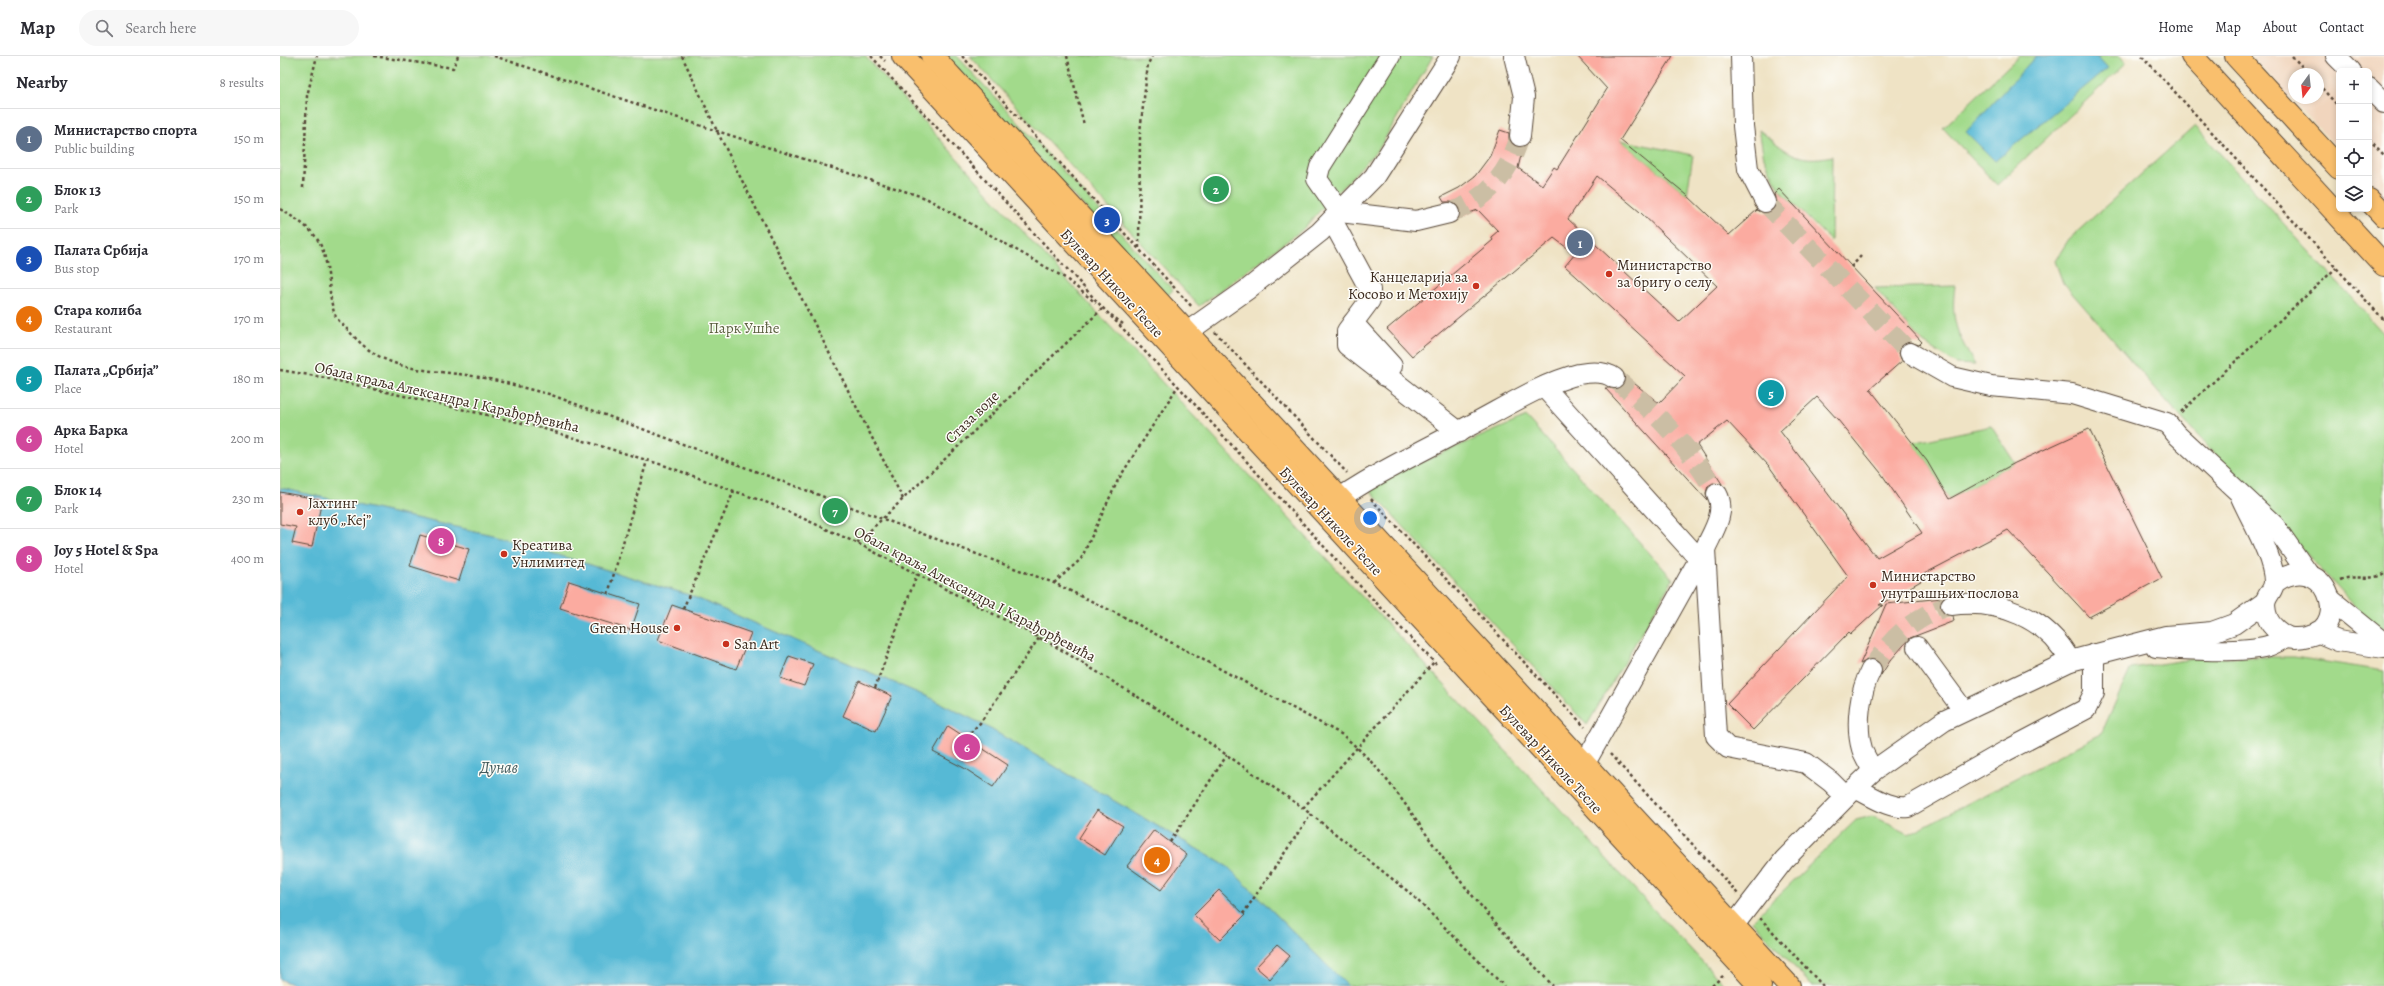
<!DOCTYPE html>
<html lang="en">
<head>
<meta charset="utf-8">
<style>
	:root { --surface:#fff; --page:#f7f7f7; --text:#2b2b33; --muted:#7c7c81; --line:#e1e1e2; --accent:#c8321e }
	body { margin:0; font-family:Alegreya,serif; background:var(--page); color:var(--text) }
	.controls { position:absolute; right:12px; top:12px; display:grid; overflow:hidden; border-radius:6px; box-shadow:0 2px 6px #0003 }
	.controls button { width:36px; height:36px; display:grid; place-items:center; padding:0; border:0; border-bottom:1px solid var(--line); background:var(--surface); color:var(--text); font:20px sans-serif }
	.compass { position:absolute; left:2008px; top:12px; width:36px; height:36px; border-radius:50%; background:var(--surface); box-shadow:0 2px 6px #0003; rotate:195deg }
	.you { position:absolute; left:1090px; top:462px; width:14px; height:14px; margin:-10px; border:3px solid #fff; border-radius:50%; background:#1a73e8; box-shadow:0 0 0 6px #1a73e833 }
	.badge { display:grid; place-items:center; width:26px; height:26px; border-radius:50%; background:var(--accent); color:#fff; font-size:13px; font-weight:700 }
	.pin { position:absolute; translate:-50% -50%; border:2px solid #fff; box-shadow:0 1px 4px #0006 }
	.list { margin:0; padding:0; list-style:none }
	h2 { display:flex; justify-content:space-between; align-items:center; height:52px; margin:0; padding:0 16px; font-size:17px }
	h2 small { font-size:13px; font-weight:400; color:var(--muted) }
	.list li { display:grid; grid-template-columns:26px 1fr auto; gap:12px; align-items:center; box-sizing:border-box; height:60px; padding:0 16px; border-top:1px solid var(--line) }
	.list b { display:block; font-size:15px; white-space:nowrap }
	.list p { margin:0; font-size:13px; white-space:nowrap; color:var(--muted) }
	.list em { font-size:13px; font-style:normal; color:var(--muted) }
	.icon { flex:none; width:22px; height:22px; fill:none; stroke:currentColor; stroke-width:2; stroke-linecap:round; stroke-linejoin:round }
	.map { position:relative; flex:none; width:2104px; height:930px; overflow:hidden }
	header { display:flex; align-items:center; gap:24px; box-sizing:border-box; height:56px; padding:0 20px; background:var(--surface); border-bottom:1px solid var(--line) }
	header strong { font-size:19px }
	nav { display:flex; gap:22px; margin-inline-start:auto; font-size:14px }
	.search { width:280px; height:36px; background:var(--page); display:flex; align-items:center; gap:10px; box-sizing:border-box; padding:0 14px; border-radius:22px; color:var(--muted); font-size:15px }
	main { display:flex }
	aside { flex:1; background:var(--surface) }
	.map>svg:first-child { display:block }
	.built { fill:#f1d5bd; fill-rule:evenodd }
	.green { fill:#a2da8b; stroke:#6e8254 }
	.water { fill:#56b9d5; stroke:#48727a }
	.building { fill:#fbaba0; fill-rule:evenodd }
	.lines { fill:none; stroke-linecap:round; stroke-linejoin:round }
	.minor-tunnel { stroke:#cbbea4; stroke-width:20; stroke-dasharray:20 10; stroke-linecap:butt }
	.minor-casing { stroke:#564637; stroke-width:22 }
	.major-casing { stroke:#564637; stroke-width:24 }
	.path { stroke:#564637; stroke-width:2.5; stroke-dasharray:3 3; stroke-linecap:butt }
	.minor { stroke:#fff; stroke-width:20 }
	.major { stroke:#f9bf6d; stroke-width:22 }
	.poi-dot { fill:#c8321e; stroke:#fdfcf7; stroke-width:1.5 }
	.labels { text-anchor:middle; stroke-width:3; stroke-linejoin:round; paint-order:stroke }
	.poi-label { font-size:15px; fill:#3b2a1e; stroke:#fdfcf7; text-anchor:start }
	.street-label { font-size:15px; fill:#3b2a1e; stroke:#fdfcf7 }
	.park-label { font-size:15px; fill:#5a5f3f; stroke:#fdfcf7 }
	.water-label { font-size:16px; font-style:italic; fill:#445c5e; stroke:#fdfcf7 }
</style>
</head>
<body>
<header>
<strong>Map</strong>
<div class="search"><svg class="icon" aria-label="search" viewBox="0 0 24 24"><circle cx="10" cy="10" r="6"/><path d="M15 15l6 6"/></svg>Search here</div>
<nav><a>Home</a><a>Map</a><a>About</a><a>Contact</a></nav>
</header>
<main>
<aside>
<h2>Nearby<small>8 results</small></h2>
<ul class="list">
<li><span class="badge" style="background:#5c6f8a">1</span><div><b>Министарство спорта</b><p>Public building</p></div><em>150 m</em></li>
<li><span class="badge" style="background:#2e9e5b">2</span><div><b>Блок 13</b><p>Park</p></div><em>150 m</em></li>
<li><span class="badge" style="background:#1a4fb4">3</span><div><b>Палата Србија</b><p>Bus stop</p></div><em>170 m</em></li>
<li><span class="badge" style="background:#e8710a">4</span><div><b>Стара колиба</b><p>Restaurant</p></div><em>170 m</em></li>
<li><span class="badge" style="background:#0f9aa8">5</span><div><b>Палата „Србија”</b><p>Place</p></div><em>180 m</em></li>
<li><span class="badge" style="background:#d1479c">6</span><div><b>Арка Барка</b><p>Hotel</p></div><em>200 m</em></li>
<li><span class="badge" style="background:#2e9e5b">7</span><div><b>Блок 14</b><p>Park</p></div><em>230 m</em></li>
<li><span class="badge" style="background:#d1479c">8</span><div><b>Joy 5 Hotel &amp; Spa</b><p>Hotel</p></div><em>400 m</em></li>
</ul>
</aside>
<div class="map">
<svg width="2104" height="930" viewBox="0 0 2104 930">
	<rect width="100%" height="100%" fill="#fdfcf7"/>
	<filter id="ink" filterUnits="userSpaceOnUse"><feTurbulence type="fractalNoise" baseFrequency=".025" numOctaves="2"/><feDisplacementMap in="SourceGraphic" scale="8" xChannelSelector="R" yChannelSelector="G"/><feConvolveMatrix kernelMatrix="1 2 1 2 8 2 1 2 1" color-interpolation-filters="sRGB"/></filter>
	<filter id="wash" filterUnits="userSpaceOnUse"><feTurbulence type="fractalNoise" baseFrequency=".012" numOctaves="4" result="noise"/><feDisplacementMap in="SourceGraphic" scale="16" xChannelSelector="R" yChannelSelector="G"/><feGaussianBlur stdDeviation="0.9" result="paint"/><feColorMatrix in="noise" values="0 0 0 0 0 0 0 0 0 0 0 0 0 0 0 0 0 1.4 0 .05"/><feComposite in="paint" operator="in"/></filter>
	<g filter="url(#wash)">
		<rect width="100%" height="100%" fill="#efe3c5"/>
		<!-- built -->
		<path class="built" d="M1972 0H2104V143L2089 127V15H2059V94ZM2014 18H2038V42H2014Z"/>
		<!-- green -->
		<g class="green">
			<path d="M0 0H585L785 222 1445 930H1068L948 811 700 667 652 643 409 539 212 479 0 432Z"/>
			<path d="M665 0H677L893 234 887 240Z"/>
			<path d="M690 0H1153L1100 91 1022 174 919 250Z"/>
			<path d="M1739 0H1840L1846 7 1717 129 1663 72Z"/>
			<path d="M1915 70 2104 278V573L2092 569 1898 358 1783 227 1775 205 1789 183Z"/>
			<path d="M1479 74C1507 95 1516 108 1552 100L1551 185 1499 133 1484 102Z"/>
			<path d="M1340 84 1413 99 1407 139Z"/>
			<path d="M1675 230C1670 266 1678 279 1695 309L1676 308 1642 286 1595 232Z"/>
			<path d="M1246 361 1393 523 1307 669 1086 430Z"/>
			<path d="M1711 370 1735 407 1669 443 1647 405 1632 387Z"/>
			<path d="M1928 601H2014L2104 615V930H1532L1472 865 1576 764 1592 760 1629 778 1821 678 1851 612Z"/>
		</g>
		<!-- water -->
		<g class="water">
			<path d="M1756 0H1817L1828 12 1715 105 1686 76Z"/>
			<path d="M0 432 212 479 409 539 652 643 700 667 948 811 1068 930H15L0 923Z"/>
		</g>
		<g id="blocks">
			<!-- building -->
			<g class="building">
				<path d="M1297 0H1393L1340 84 1407 139 1449 179 1477 154 1485 157 1494 153 1496 146 1494 138 1499 133 1642 286 1639 289 1630 286 1624 287 1619 297 1622 305 1590 333 1647 405 1669 443 1735 407 1809 373 1882 522 1809 561 1728 474 1644 518 1646 522 1599 549H1603L1571 578 1569 576 1473 674 1447 648 1568 520 1489 410 1447 365 1417 389 1442 428 1433 427 1428 430 1426 437 1427 444 1325 332H1340L1344 328 1345 320 1379 347 1405 320 1285 210 1295 198 1274 182 1132 300 1107 273 1213 184 1211 181 1218 175 1198 154 1180 160 1177 149 1172 146H1164L1161 141 1179 132 1195 120 1210 100 1220 74 1229 77V84L1233 89 1243 91 1238 112 1262 129 1274 111 1277 113 1327 33ZM1317 120 1360 156 1437 230 1399 266 1288 163ZM1537 341 1558 364 1601 417 1642 477 1597 502 1500 375Z"/>
				<path d="M0 436 42 444 32 491 12 487 16 471 0 468Z"/>
				<path d="M140 479 189 493 179 525 130 510Z"/>
				<path d="M289 525 360 548 351 574 280 552Z"/>
				<path d="M1662 542 1660 549 1661 555 1666 559 1673 560 1674 565 1630 582 1610 605 1601 619 1602 612 1596 604 1590 603 1580 608 1606 548Z"/>
				<path d="M392 549 471 577 456 613 378 584Z"/>
				<path d="M509 600 533 608 524 630 500 622Z"/>
				<path d="M579 625 612 640 596 675 563 660Z"/>
				<path d="M668 670 728 709 713 731 684 712 653 696Z"/>
				<path d="M817 754 843 770 825 799 799 782Z"/>
				<path d="M874 774 907 799 881 834 847 810Z"/>
				<path d="M939 834 965 859 940 884 914 859Z"/>
				<path d="M997 889 1010 900 990 923 976 911Z"/>
			</g>
		</g>
	</g>
	<g filter="url(#ink)">
		<use href="#blocks" fill-opacity="0" stroke="#564637" stroke-width="1"/>
		<g class="lines">
			<!-- minor-tunnel -->
			<g class="minor-tunnel">
				<path d="M1485 146 1630 297"/>
				<path d="M1169 157C1207 144 1229 118 1240 80"/>
				<path d="M1334 322C1375 354 1411 393 1437 438"/>
				<path d="M1591 614C1610 583 1635 560 1671 549"/>
			</g>
			<defs>
				<g id="minor">
					<path d="M1110 0 1040 111 1037 123 1060 156 1136 165 1169 157"/>
					<path d="M1234 0 1244 41 1240 80"/>
					<path d="M1461 0 1463 70 1468 113 1485 146"/>
					<path d="M2056 0 2071 15"/>
					<path d="M2089 32 2104 47"/>
					<path d="M1052 164 1090 234V244L1067 275V289L1179 376"/>
					<path d="M1073 267 1112 310 1105 320"/>
					<path d="M893 286 968 233 1040 176 1094 121 1171 0"/>
					<path d="M1630 297 1672 321 1711 330 1792 338 1887 367 1896 378 1994 469 2029 519"/>
					<path d="M1264 331 1419 503"/>
					<path d="M1961 441C1971 464 1994 501 1994 526 1994 539 1979 539 1988 563 1991 570 2000 578 2008 581 2015 583 2022 582 2029 580 2073 569 2045 491 1994 527"/>
					<path d="M1047 451C1091 419 1141 396 1189 370 1224 352 1260 328 1299 318 1310 316 1325 315 1334 322"/>
					<path d="M1425 493 1436 680 1448 692 1526 707 1551 726 1566 741"/>
					<path d="M2050 543 2104 587"/>
					<path d="M1671 549C1718 543 1767 561 1790 605"/>
					<path d="M2037 576 2058 585 2104 592"/>
					<path d="M1637 591 1684 655"/>
					<path d="M1876 591C1904 594 1961 597 1988 590 1994 588 2001 584 2007 581"/>
					<path d="M1591 614C1580 635 1575 669 1582 693 1584 700 1590 708 1593 715"/>
					<path d="M1293 718 1304 709 1425 493C1432 477 1447 456 1437 438"/>
					<path d="M1575 732C1592 740 1609 753 1628 751L1726 695 1806 653 1814 637V598"/>
					<path d="M1444 882 1504 804 1575 732 1593 715 1664 665 1790 605 1886 580 1932 576 1954 568 1985 546"/>
				</g>
				<g id="major">
					<path d="M623 0 1480 930"/>
					<path d="M652 0 1509 930"/>
					<path d="M1912 0 2104 209"/>
					<path d="M1956 0 2059 112"/>
					<path d="M2089 144 2104 160"/>
				</g>
			</defs>
			<!-- minor casing -->
			<use href="#minor" class="minor-casing"/>
			<!-- major casing -->
			<use href="#major" class="major-casing"/>
			<!-- path -->
			<g class="path">
				<path d="M94 0 173 12 178 0"/>
				<path d="M214 0 437 75 646 142 785 222 816 247"/>
				<path d="M402 0 437 75 623 443"/>
				<path d="M591 0 823 252 898 330 1078 528 1156 608"/>
				<path d="M600 0 605 5"/>
				<path d="M682 0 913 252"/>
				<path d="M787 0 804 69"/>
				<path d="M1862 0 2104 264"/>
				<path d="M2012 0 2029 18"/>
				<path d="M2038 28 2059 51"/>
				<path d="M2089 83 2104 99"/>
				<path d="M23 132 27 40 37 0"/>
				<path d="M0 153C37 176 44 183 49 226 50 237 51 248 55 259 58 265 64 270 69 275 106 319 147 312 199 321 222 325 246 333 269 338L774 527 842 560 1061 678C1106 713 1135 764 1168 809 1200 851 1237 891 1273 930"/>
				<path d="M859 192 860 76 868 8 872 0"/>
				<path d="M1571 211 1581 200"/>
				<path d="M831 259 843 268"/>
				<path d="M935 276 1067 417"/>
				<path d="M0 314 41 321 255 370 386 410 454 435 491 448 577 487 775 590 905 670 1023 752 1130 837 1224 930"/>
				<path d="M1901 356 2056 212"/>
				<path d="M1091 443 1305 671"/>
				<path d="M577 487 823 252"/>
				<path d="M2060 524C2073 518 2093 526 2104 517"/>
				<path d="M774 527 801 503 838 424 898 330"/>
				<path d="M328 538 367 405"/>
				<path d="M403 553 454 435"/>
				<path d="M595 632 637 518"/>
				<path d="M686 681 700 667 759 582"/>
				<path d="M1330 698 1458 838"/>
				<path d="M1023 752 1154 606"/>
				<path d="M890 786 947 699"/>
				<path d="M963 858 1031 758"/>
				<path d="M1480 862 1543 930"/>
				<path d="M1432 930 1445 918"/>
			</g>
			<!-- minor -->
			<use href="#minor" class="minor"/>
			<!-- major -->
			<use href="#major" class="major"/>
		</g>
	</g>
	<!-- markers -->
	<g class="poi-dot">
		<circle cx="1329" cy="218" r="4"/>
		<circle cx="1196" cy="230" r="4"/>
		<circle cx="20" cy="456" r="4"/>
		<circle cx="224" cy="498" r="4"/>
		<circle cx="1593" cy="529" r="4"/>
		<circle cx="397" cy="572" r="4"/>
		<circle cx="446" cy="588" r="4"/>
	</g>
	<g class="labels">
		<!-- poi labels -->
		<g class="poi-label">
			<text x="1337" y="214">Министарство<tspan x="1337" dy="17">за бригу о селу</tspan></text>
			<text x="1188" y="226" text-anchor="end">Канцеларија за<tspan x="1188" dy="17">Косово и Метохију</tspan></text>
			<text x="28" y="452">Јахтинг<tspan x="28" dy="17">клуб „Кеј”</tspan></text>
			<text x="232" y="494">Креатива<tspan x="232" dy="17">Унлимитед</tspan></text>
			<text x="1601" y="525">Министарство<tspan x="1601" dy="17">унутрашњих послова</tspan></text>
			<text x="389" y="577" text-anchor="end">Green House</text>
			<text x="454" y="593">San Art</text>
		</g>
		<!-- street labels -->
		<g class="street-label">
			<text transform="translate(832 227) rotate(47)" y="5">Булевар Николе Тесле</text>
			<text transform="translate(167 341) rotate(13)" y="5">Обала краља Александра I Карађорђевића</text>
			<text transform="translate(692 361) rotate(-44)" y="5">Стаза воде</text>
			<text transform="translate(1051 465) rotate(47)" y="5">Булевар Николе Тесле</text>
			<text transform="translate(695 538) rotate(28)" y="5">Обала краља Александра I Карађорђевића</text>
			<text transform="translate(1271 703) rotate(47)" y="5">Булевар Николе Тесле</text>
		</g>
		<!-- park labels -->
		<g class="park-label">
			<text x="464" y="277">Парк Ушће</text>
		</g>
		<!-- water labels -->
		<g class="water-label">
			<text x="219" y="717">Дунав</text>
		</g>
	</g>
</svg>
<div class="controls">
<button>+</button>
<button>−</button>
<button><svg class="icon" aria-label="locate" viewBox="0 0 24 24"><circle cx="12" cy="12" r="6"/><path d="M12 2v4M12 18v4M2 12h4M18 12h4"/></svg></button>
<button><svg class="icon" aria-label="layers" viewBox="0 0 24 24"><path d="M12 4l9 5-9 5-9-5zM3 14l9 5 9-5"/></svg></button>
</div>
<svg class="compass" viewBox="-18 -18 36 36"><path d="M0-13l5 13h-10z" fill="#e53935"/><path d="M0 13l5-13h-10z" fill="#7c7c81"/></svg>
<div class="you"></div>
<div class="pin badge" style="left:1300px;top:187px;background:#5c6f8a">1</div>
<div class="pin badge" style="left:936px;top:133px;background:#2e9e5b">2</div>
<div class="pin badge" style="left:827px;top:164px;background:#1a4fb4">3</div>
<div class="pin badge" style="left:877px;top:804px;background:#e8710a">4</div>
<div class="pin badge" style="left:1491px;top:337px;background:#0f9aa8">5</div>
<div class="pin badge" style="left:687px;top:691px;background:#d1479c">6</div>
<div class="pin badge" style="left:555px;top:455px;background:#2e9e5b">7</div>
<div class="pin badge" style="left:161px;top:485px;background:#d1479c">8</div>
</div>
</main>
</body>
</html>
